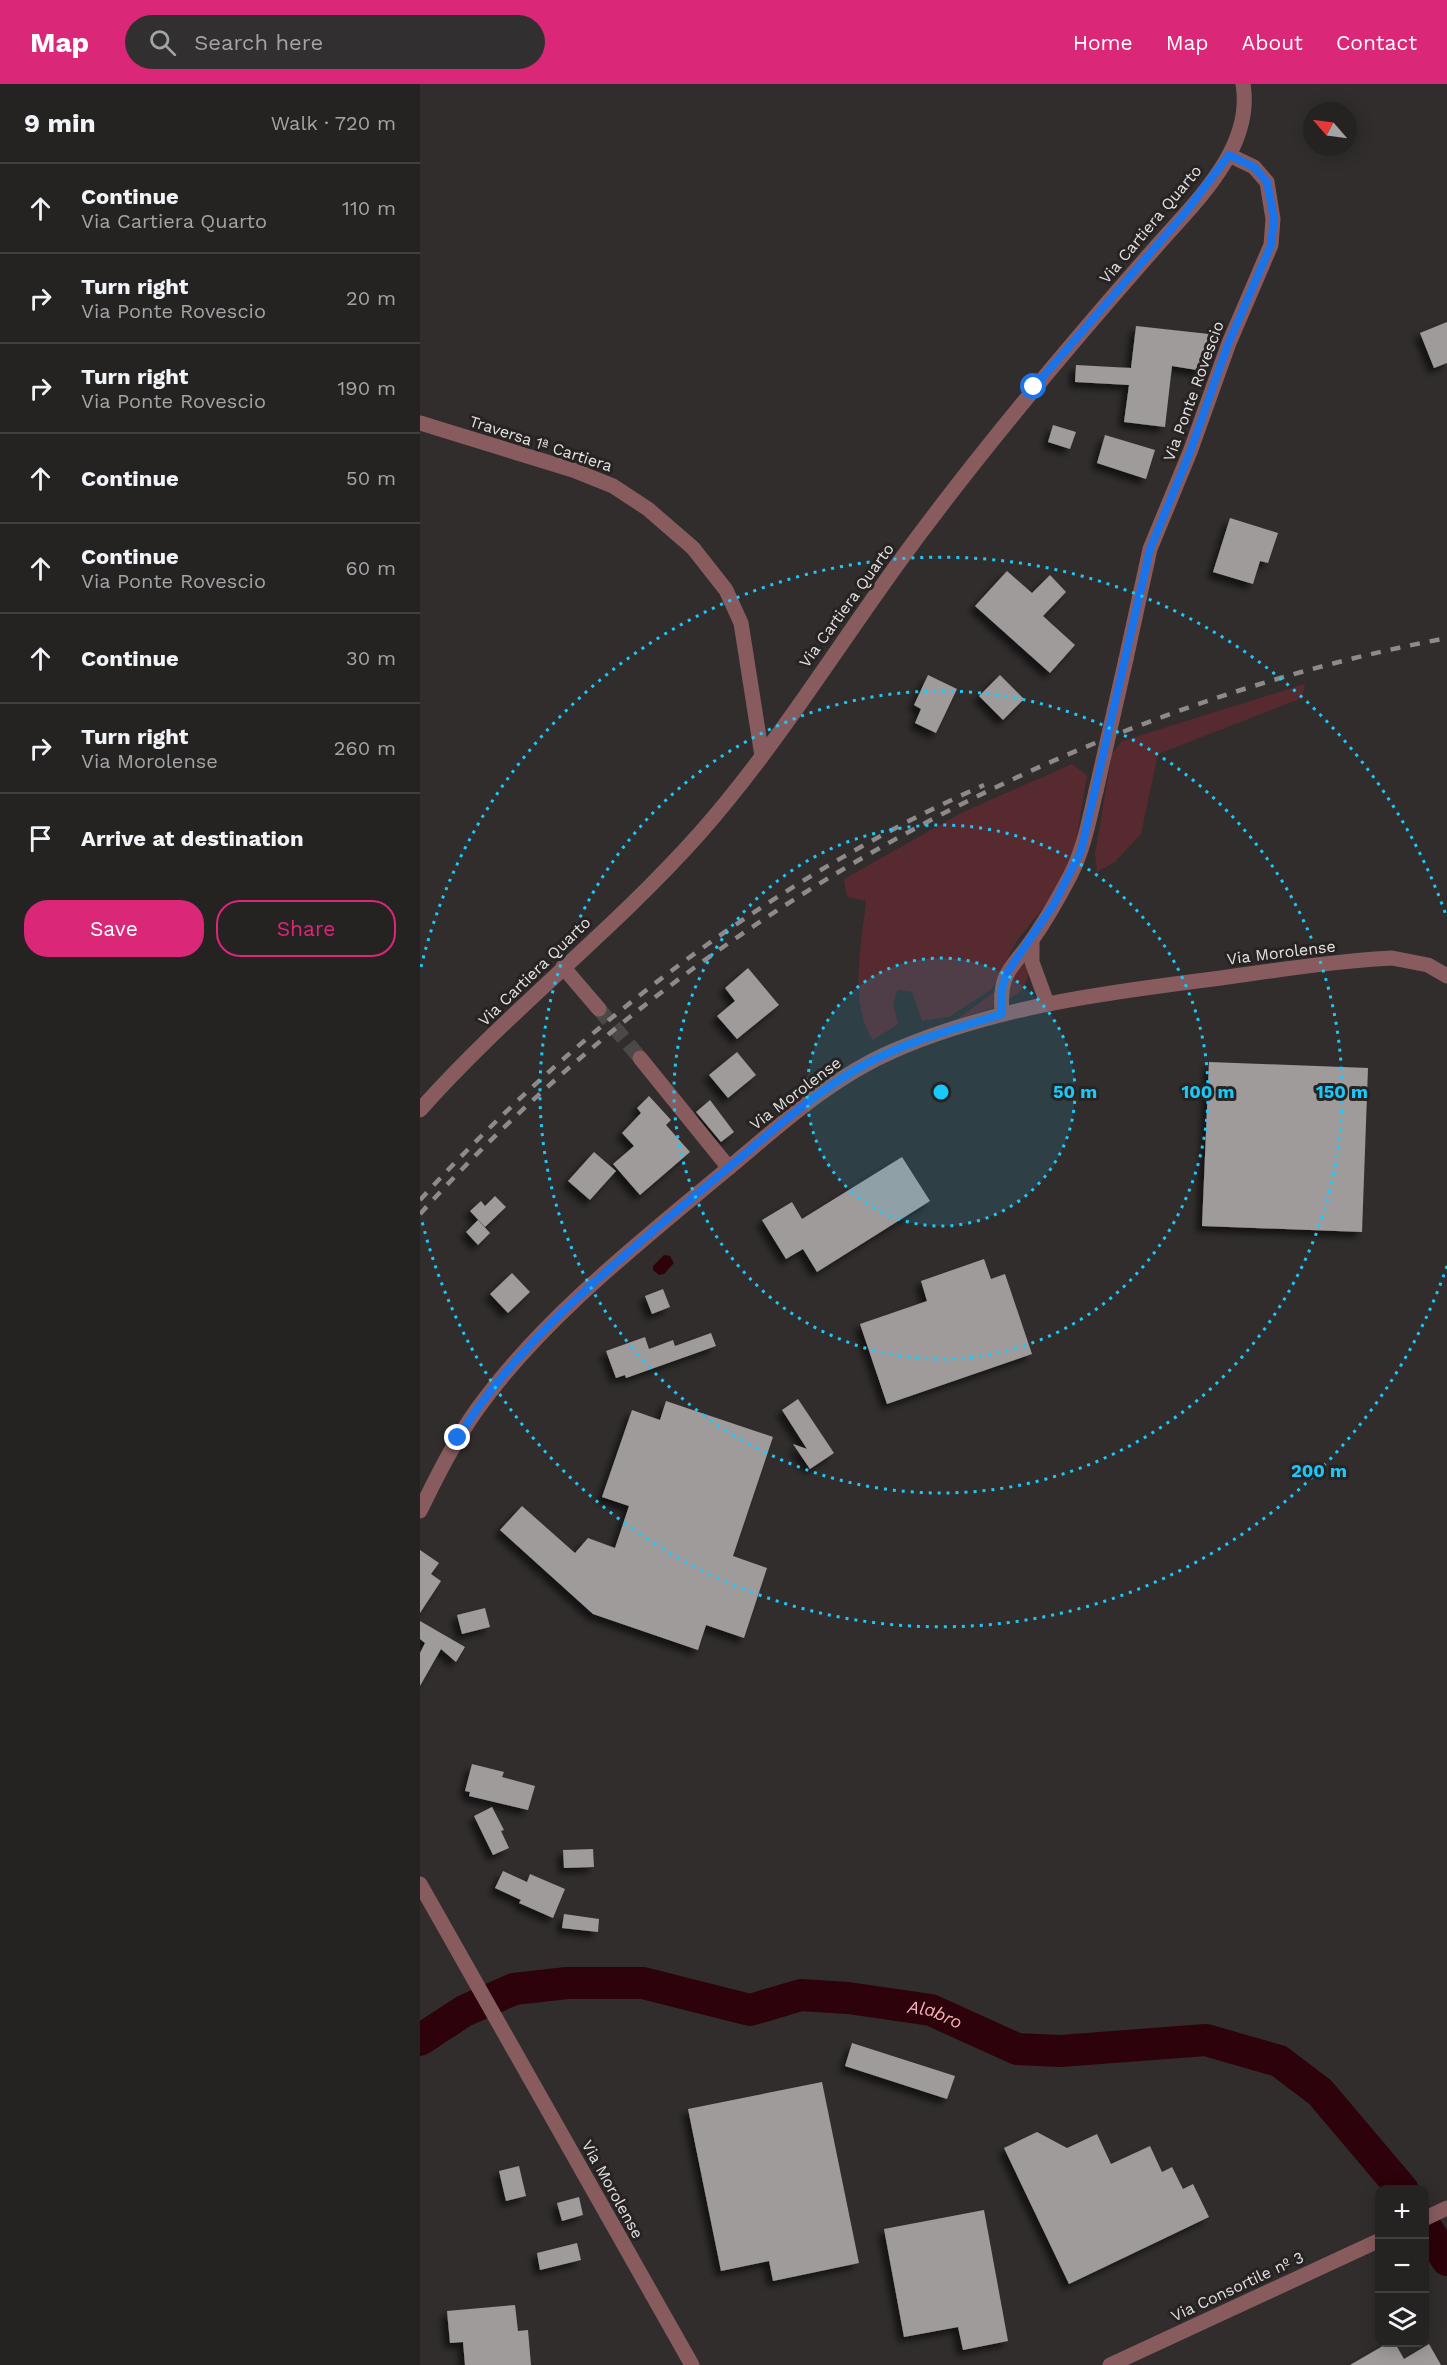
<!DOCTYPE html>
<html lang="en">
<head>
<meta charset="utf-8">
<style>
	:root { --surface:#252222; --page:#312f2f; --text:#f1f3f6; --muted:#a3a4a5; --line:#423f40; --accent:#db2777 }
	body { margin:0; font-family:"Work Sans",sans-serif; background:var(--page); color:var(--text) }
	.controls { position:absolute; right:18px; bottom:18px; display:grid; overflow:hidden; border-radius:12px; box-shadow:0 3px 15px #0003 }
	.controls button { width:54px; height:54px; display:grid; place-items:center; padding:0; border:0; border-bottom:2px solid var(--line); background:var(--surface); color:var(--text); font:30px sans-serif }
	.compass { position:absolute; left:883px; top:18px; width:54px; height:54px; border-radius:50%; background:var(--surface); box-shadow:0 3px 15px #0003; rotate:298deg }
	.stop { position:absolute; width:18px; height:18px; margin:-14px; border:4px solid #1a73e8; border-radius:50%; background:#fff }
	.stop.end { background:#1a73e8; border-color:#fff; box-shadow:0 2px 6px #0008 }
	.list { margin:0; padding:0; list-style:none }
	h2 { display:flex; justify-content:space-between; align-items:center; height:78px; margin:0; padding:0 24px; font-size:26px }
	h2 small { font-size:20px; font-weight:400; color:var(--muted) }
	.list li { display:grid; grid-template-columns:39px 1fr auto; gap:18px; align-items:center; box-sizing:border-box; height:90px; padding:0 24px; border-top:2px solid var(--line) }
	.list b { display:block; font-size:22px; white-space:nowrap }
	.list p { margin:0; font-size:20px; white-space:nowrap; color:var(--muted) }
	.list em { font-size:20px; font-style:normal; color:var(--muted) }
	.actions { display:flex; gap:12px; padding:18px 24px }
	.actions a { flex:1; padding:14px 0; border:2px solid var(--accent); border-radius:24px; text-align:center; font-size:21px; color:var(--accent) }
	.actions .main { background:var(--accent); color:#fff }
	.icon { flex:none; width:33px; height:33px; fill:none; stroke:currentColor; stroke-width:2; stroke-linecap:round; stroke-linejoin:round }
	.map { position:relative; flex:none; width:1027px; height:2281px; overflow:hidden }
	header { display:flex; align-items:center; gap:36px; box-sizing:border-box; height:84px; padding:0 30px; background:var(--accent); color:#fff }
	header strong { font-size:28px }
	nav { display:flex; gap:33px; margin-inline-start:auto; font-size:21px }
	.search { width:420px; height:54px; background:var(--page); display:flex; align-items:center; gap:15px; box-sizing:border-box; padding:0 21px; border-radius:33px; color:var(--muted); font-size:22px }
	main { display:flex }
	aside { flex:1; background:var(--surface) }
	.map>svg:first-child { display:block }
	.green { fill:#572a2f }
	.water { fill:#2d020a }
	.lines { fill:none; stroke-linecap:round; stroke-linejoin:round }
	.river { stroke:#2d020a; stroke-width:32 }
	.building { fill:#a09b9b; filter:url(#shadow) }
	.minor-tunnel { stroke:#4c4848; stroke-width:15; stroke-dasharray:15 8; stroke-linecap:butt }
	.minor { stroke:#885c5f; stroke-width:15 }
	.rail { stroke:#8e8a8a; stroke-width:4.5; stroke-dasharray:10 10; stroke-linecap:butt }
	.minor-bridge { stroke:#885c5f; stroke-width:15 }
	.route { stroke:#1a73e8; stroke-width:8 }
	.ring { fill:none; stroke:#18cafc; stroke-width:3; stroke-dasharray:3 6 }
	.labels { text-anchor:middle; stroke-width:6; stroke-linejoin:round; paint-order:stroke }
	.street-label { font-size:16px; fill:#e4e1e1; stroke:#272323 }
	.water-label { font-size:18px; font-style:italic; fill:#f9b3b8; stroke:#272323 }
	.centre { fill:#18cafc; stroke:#272323; stroke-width:3 }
	.ring-label { font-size:18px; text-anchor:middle; font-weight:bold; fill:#18cafc; stroke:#272323; stroke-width:6; stroke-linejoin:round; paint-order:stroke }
</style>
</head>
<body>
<header>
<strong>Map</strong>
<div class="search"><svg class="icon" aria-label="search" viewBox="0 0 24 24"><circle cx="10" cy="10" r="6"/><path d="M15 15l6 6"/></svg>Search here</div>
<nav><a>Home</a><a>Map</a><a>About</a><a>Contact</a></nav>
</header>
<main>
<aside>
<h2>9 min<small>Walk · 720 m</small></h2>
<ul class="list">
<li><svg class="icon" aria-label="ahead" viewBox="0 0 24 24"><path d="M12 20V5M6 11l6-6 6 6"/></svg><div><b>Continue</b><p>Via Cartiera Quarto</p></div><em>110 m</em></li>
<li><svg class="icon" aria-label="right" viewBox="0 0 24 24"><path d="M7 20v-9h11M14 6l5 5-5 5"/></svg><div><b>Turn right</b><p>Via Ponte Rovescio</p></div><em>20 m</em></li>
<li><svg class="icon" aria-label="right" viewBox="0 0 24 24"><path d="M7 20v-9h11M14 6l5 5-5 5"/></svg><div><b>Turn right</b><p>Via Ponte Rovescio</p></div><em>190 m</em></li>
<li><svg class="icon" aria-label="ahead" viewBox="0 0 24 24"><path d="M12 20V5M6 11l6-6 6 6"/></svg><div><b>Continue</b></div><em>50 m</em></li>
<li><svg class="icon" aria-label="ahead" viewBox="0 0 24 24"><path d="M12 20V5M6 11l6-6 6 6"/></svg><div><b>Continue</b><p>Via Ponte Rovescio</p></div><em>60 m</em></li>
<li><svg class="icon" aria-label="ahead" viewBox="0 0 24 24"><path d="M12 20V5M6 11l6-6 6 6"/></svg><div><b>Continue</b></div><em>30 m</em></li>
<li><svg class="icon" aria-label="right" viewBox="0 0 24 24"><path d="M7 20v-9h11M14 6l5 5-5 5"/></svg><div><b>Turn right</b><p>Via Morolense</p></div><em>260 m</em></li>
<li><svg class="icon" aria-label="arrive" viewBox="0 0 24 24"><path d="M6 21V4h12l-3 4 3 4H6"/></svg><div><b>Arrive at destination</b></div></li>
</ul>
<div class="actions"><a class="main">Save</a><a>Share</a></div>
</aside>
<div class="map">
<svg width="1027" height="2281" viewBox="0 0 1027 2281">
	<defs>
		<filter id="shadow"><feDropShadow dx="-5.5" dy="5.5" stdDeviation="3" flood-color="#0009"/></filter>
	</defs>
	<rect width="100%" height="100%" fill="#312d2d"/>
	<!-- green -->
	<g class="green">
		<path d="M885 600 882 614 738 670 721 750 695 778 677 788 675 770 692 670 702 657Z"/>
		<path d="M652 680 667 691 655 763 633 811 596 858 572 905 529 933 502 937 492 908 478 906 473 919 478 940 453 956C428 920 442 858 446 817L427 813 424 795 543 728Z"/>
		<path d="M600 871 609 886C607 900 601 910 588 915L586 907Z"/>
		<path d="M577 906 573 924 536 936Z"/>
	</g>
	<!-- water -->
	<path class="water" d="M244 1171 250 1172 254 1179 244 1190 239 1191 233 1186V1182Z"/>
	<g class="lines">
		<!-- river -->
		<g class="river">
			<path id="s1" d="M0 1956 44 1927 94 1905 147 1899H223L330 1926 381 1911 428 1914 511 1926 597 1965 640 1967 786 1956 859 1977 900 2008 983 2106"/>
			<path d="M1004 2140 1027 2176"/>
		</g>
	</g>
	<!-- building -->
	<g class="building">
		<path d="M1027 238V279L1014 284 1000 249Z"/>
		<path d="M716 242 789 250 783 287 752 282 745 343 704 338 709 301 655 298 656 281 711 284Z"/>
		<path d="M633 341 656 348 650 365 628 358Z"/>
		<path d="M685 351 735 366 726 395 677 379Z"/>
		<path d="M810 434 858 449 848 479 840 477 833 500 793 488Z"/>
		<path d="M587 487 612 509 630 491 646 508 623 532 655 561 630 589 555 522Z"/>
		<path d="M508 591 537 605 516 649 495 639 501 625 494 621Z"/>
		<path d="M580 591 604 615 583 636 559 612Z"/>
		<path d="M328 884 359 921 317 955 297 932 315 917 305 904Z"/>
		<path d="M317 968 336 991 308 1014 289 991Z"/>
		<path d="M789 978 948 984 942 1148 782 1142Z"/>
		<path d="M229 1012 251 1036 246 1041 270 1068 220 1111 193 1080 214 1062 202 1049 221 1029 217 1024Z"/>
		<path d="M290 1016 314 1048 301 1058 276 1028Z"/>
		<path d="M174 1068 196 1087 170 1116 148 1097Z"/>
		<path d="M482 1073 510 1117 397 1188 383 1165 366 1175 342 1136 372 1118 382 1135Z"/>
		<path d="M75 1112 86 1123 65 1143 50 1127 61 1117 65 1122Z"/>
		<path d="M58 1136 70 1149 58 1161 46 1148Z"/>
		<path d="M564 1175 571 1195 585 1190 612 1270 467 1320 440 1240 507 1217 501 1197Z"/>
		<path d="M92 1189 110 1208 88 1229 70 1210Z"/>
		<path d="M243 1205 250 1223 232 1230 225 1212Z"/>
		<path d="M291 1249 296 1262 206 1294 205 1291 196 1294 186 1267 225 1253 229 1265 253 1256 255 1262Z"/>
		<path d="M378 1315 414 1369 390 1385 373 1360 387 1365 362 1326Z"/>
		<path d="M246 1317 353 1353 313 1472 347 1484 324 1554 286 1541 278 1566 173 1530 80 1446 102 1422 155 1469 168 1454 195 1464 209 1422 182 1413 212 1326 240 1336Z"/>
		<path d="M0 1466 19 1479 11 1490 21 1497 0 1529Z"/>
		<path d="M65 1524 70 1543 42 1550 37 1531Z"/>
		<path d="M0 1537 45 1563 36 1578 21 1565 0 1602V1569L5 1559 0 1555Z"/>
		<path d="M52 1680 84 1688 82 1693 115 1702 108 1726 49 1712 50 1708 45 1707Z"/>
		<path d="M72 1723 84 1746 81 1747 89 1764 73 1771 54 1732Z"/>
		<path d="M173 1765 174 1783 144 1784 143 1766Z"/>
		<path d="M83 1787 107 1798 110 1790 145 1805 133 1834 99 1819 101 1816 75 1804Z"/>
		<path d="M144 1830 179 1835 178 1848 142 1844Z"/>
		<path d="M432 1959 535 1992 527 2015 425 1982Z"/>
		<path d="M402 1998 439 2179 353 2197 349 2177 301 2187 268 2025Z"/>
		<path d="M617 2048 647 2064 677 2050 691 2080 730 2062 742 2088 752 2083 763 2105 773 2100 789 2133 649 2200 584 2064Z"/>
		<path d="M99 2082 106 2112 86 2117 79 2087Z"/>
		<path d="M159 2113 163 2131 142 2137 137 2119Z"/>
		<path d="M564 2126 588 2257 543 2266 538 2243 484 2253 464 2145Z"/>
		<path d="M157 2159 161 2176 120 2186 117 2169Z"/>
		<path d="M95 2221 98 2247 108 2246 111 2281H45L43 2258 30 2259 27 2227Z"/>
		<path d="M968 2259H975L984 2275 1009 2260 1021 2281H930Z"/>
	</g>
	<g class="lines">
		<!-- minor-tunnel -->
		<path class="minor-tunnel" d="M179 925 220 974"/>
		<!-- minor -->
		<g class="minor">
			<path d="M0 339 153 386 193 402 228 425 273 464 306 506 321 539 342 672"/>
			<path d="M706 575 730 465 770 368 809 259 851 161 853 135 847 98 834 83 809 71"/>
			<path d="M612 856V878L627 919"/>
			<path d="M143 883 179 925"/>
			<path d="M582 930C579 888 590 887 612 856 626 836 639 813 650 792 664 765 669 736 676 707"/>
			<path d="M220 974 309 1084"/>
			<path d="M0 1026C87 928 193 847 280 749 355 664 415 566 482 474 561 366 646 265 735 164 774 119 834 65 823 0"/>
			<path d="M0 1427C17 1392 35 1356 58 1324 123 1234 220 1158 305 1087 357 1044 410 994 473 967 577 922 689 908 801 894 858 886 915 877 972 874L1008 881 1027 892"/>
			<path d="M0 1800 272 2281"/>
			<path d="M1004 2135 1027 2124"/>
			<path d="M690 2281 960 2156"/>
		</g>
		<!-- rail -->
		<g class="rail">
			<path d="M0 1116C157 944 351 796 564 701"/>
			<path d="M0 1130C264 838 639 627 1027 554"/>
		</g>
		<!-- minor-bridge -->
		<path class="minor-bridge" d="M676 707 706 575"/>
	</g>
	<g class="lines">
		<!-- route -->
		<path class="route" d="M38 1354C97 1255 214 1163 302 1089 347 1052 392 1010 442 982 486 957 535 945 582 930L581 909 586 890 634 820 661 767 730 465 770 368 808 260 851 161 854 135 847 98 834 83 809 71 764 130 614 303"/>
	</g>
	<!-- distance rings -->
	<circle cx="521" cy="1008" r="134" fill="#18cafc" fill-opacity=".12"/>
	<g class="ring">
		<circle cx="521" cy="1008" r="134"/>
		<circle cx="521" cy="1008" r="267"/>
		<circle cx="521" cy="1008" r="401"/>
		<path d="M1027 1182A535 535 0 0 1 1 1133M1 883A535 535 0 0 1 1027 834"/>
	</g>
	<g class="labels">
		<!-- street labels -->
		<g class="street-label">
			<text transform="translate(730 140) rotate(-50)" y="6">Via Cartiera Quarto</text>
			<text transform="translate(773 307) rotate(-70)" y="6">Via Ponte Rovescio</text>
			<text transform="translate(121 359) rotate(18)" y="6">Traversa 1ª Cartiera</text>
			<text transform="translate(426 521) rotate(-54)" y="6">Via Cartiera Quarto</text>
			<text transform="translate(861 868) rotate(-7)" y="6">Via Morolense</text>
			<text transform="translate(114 887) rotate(-44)" y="6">Via Cartiera Quarto</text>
			<text transform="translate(375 1009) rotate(-37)" y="6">Via Morolense</text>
			<text transform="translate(193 2105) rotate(61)" y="6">Via Morolense</text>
			<text transform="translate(817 2202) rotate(-25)" y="6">Via Consortile nº 3</text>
		</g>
		<!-- water labels -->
		<g class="water-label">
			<text dy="6" stroke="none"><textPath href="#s1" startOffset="536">Alabro</textPath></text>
		</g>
	</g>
	<circle cx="521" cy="1008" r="9" class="centre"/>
	<g class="ring-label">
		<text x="655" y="1014">50 m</text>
		<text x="788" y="1014">100 m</text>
		<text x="922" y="1014">150 m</text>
		<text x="899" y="1393">200 m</text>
	</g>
</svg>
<div class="controls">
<button>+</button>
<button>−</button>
<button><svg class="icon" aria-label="layers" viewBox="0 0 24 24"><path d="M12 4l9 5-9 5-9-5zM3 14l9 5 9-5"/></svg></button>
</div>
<svg class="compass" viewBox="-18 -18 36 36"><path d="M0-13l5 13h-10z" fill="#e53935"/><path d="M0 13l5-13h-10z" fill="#a3a4a5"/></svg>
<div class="stop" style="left:614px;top:303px"></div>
<div class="stop end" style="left:38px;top:1354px"></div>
</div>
</main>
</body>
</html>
